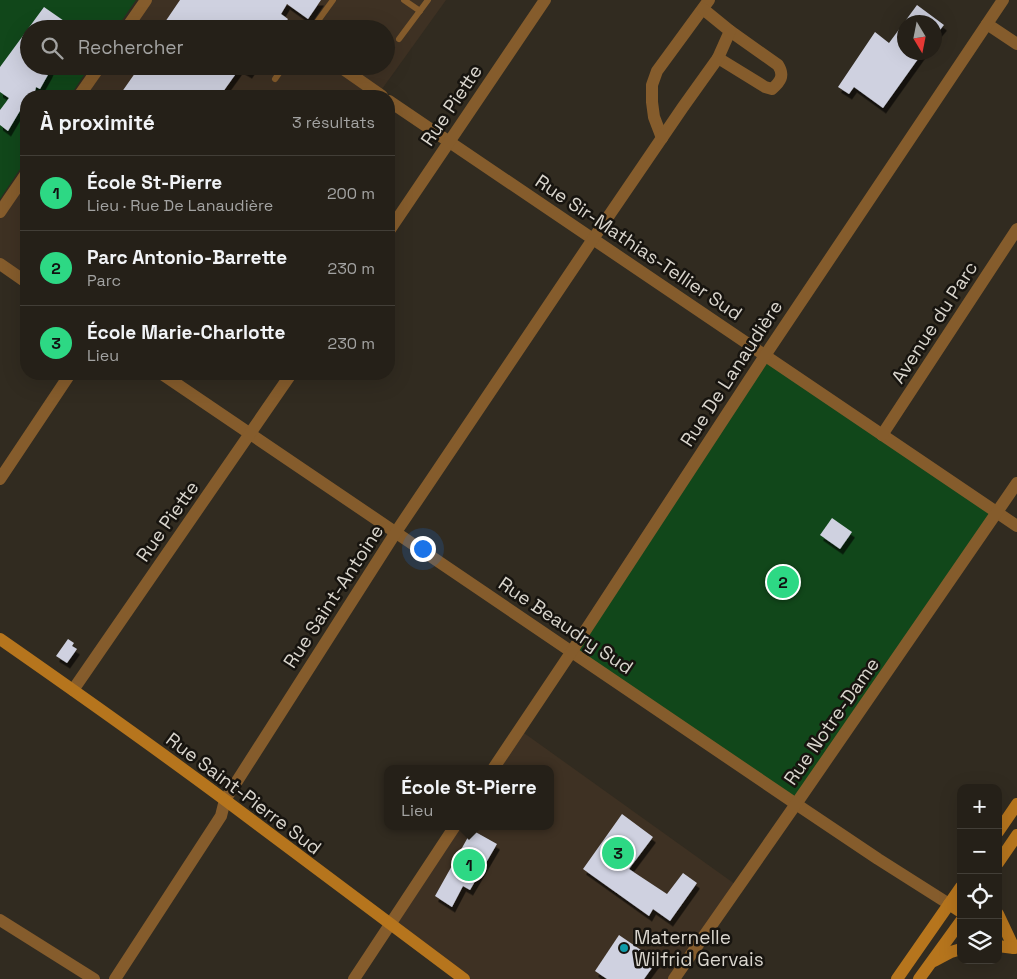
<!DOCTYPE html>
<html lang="fr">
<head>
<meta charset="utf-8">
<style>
	:root { --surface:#252018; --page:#312d25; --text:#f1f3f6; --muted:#a3a3a2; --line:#423e37; --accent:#2dd884 }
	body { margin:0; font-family:"Space Grotesk",sans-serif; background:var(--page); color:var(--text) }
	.controls { position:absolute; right:15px; bottom:15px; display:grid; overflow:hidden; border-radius:10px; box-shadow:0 5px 20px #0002 }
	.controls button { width:45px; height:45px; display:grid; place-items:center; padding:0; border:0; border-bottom:1px solid var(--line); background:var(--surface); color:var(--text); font:25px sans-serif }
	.compass { position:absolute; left:897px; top:15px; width:45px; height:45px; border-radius:50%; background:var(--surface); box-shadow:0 5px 20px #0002; rotate:170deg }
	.you { position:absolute; left:422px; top:548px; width:18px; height:18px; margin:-12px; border:4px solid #fff; border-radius:50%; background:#1a73e8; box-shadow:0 0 0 8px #1a73e833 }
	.badge { display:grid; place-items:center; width:32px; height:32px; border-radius:50%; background:var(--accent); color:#111; font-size:16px; font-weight:700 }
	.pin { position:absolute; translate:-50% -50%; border:2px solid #fff; box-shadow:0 1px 5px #0006 }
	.popup { position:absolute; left:384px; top:765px; width:170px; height:65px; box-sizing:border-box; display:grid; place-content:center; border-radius:10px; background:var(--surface); filter:drop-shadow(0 1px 4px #0005); font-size:16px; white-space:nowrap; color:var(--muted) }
	.popup b { font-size:19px; color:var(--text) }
	.popup::after { content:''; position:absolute; left:50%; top:100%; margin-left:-10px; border:10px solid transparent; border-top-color:var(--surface) }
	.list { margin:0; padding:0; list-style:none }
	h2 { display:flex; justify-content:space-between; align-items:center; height:65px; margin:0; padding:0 20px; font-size:21px }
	h2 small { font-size:16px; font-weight:400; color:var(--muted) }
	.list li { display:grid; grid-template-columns:32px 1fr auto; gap:15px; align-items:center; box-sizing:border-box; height:75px; padding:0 20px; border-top:1px solid var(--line) }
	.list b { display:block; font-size:19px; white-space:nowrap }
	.list p { margin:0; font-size:16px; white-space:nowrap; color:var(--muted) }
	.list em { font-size:16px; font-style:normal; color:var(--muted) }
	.icon { flex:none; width:28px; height:28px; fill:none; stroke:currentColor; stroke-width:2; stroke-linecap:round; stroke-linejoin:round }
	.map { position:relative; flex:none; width:1017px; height:979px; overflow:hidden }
	.search { position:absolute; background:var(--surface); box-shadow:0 5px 20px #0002; left:20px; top:20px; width:375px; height:55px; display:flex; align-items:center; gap:12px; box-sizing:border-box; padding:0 18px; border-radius:28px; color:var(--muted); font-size:19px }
	.panel { position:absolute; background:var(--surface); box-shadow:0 5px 20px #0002; left:20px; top:90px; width:375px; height:290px; border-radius:20px }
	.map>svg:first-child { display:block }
	.education { fill:#3e3123 }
	.green { fill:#11471a }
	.building { fill:#cfd1e0; filter:url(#shadow) }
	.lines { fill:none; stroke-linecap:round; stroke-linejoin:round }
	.lane { stroke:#855c2c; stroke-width:6 }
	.street { stroke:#855c2c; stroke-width:12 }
	.secondary { stroke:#b6751d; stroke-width:12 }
	.culture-dot { fill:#0f9aa8; stroke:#17140f; stroke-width:2 }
	.labels { text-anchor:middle; stroke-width:5; stroke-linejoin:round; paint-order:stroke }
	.street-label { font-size:19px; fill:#d9d5cd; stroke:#17140f }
	.poi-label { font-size:19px; fill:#d9d5cd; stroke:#17140f; text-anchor:start }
</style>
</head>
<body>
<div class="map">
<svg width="1017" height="979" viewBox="0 0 1017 979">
	<defs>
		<filter id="shadow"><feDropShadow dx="3" dy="5.5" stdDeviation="0" flood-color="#0009"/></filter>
	</defs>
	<rect width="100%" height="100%" fill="#312b20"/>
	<!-- education -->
	<g class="education">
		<path d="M146 0H446L377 96H79L100 66H386V29H126Z"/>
		<path d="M26 174V279L0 263V212Z"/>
		<path d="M517 728 739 887 674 979H464L389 924 453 826H550V769H490Z"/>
	</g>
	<!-- green -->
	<g class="green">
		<path d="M0 0H136L116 29H29V66H90L70 96H26V160L0 199Z"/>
		<path d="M765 355 997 513 796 804 572 651Z"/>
	</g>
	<!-- building -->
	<g class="building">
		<path d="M180 0H321L308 19 287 4 281 14 288 19 281 29H167L170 24 165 22Z"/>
		<path d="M917 5 944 25 934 37V22H904V52H923L883 108 854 87 849 94 838 87 875 32 889 43Z"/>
		<path d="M44 7 67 23 63 29H29V66H52L49 73 40 89 36 87 34 96H26V106L21 109 8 131 0 125V110L9 98 0 92V67Z"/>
		<path d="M140 66H254L249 73 240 68 220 96H119Z"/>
		<path d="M832 518 852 532 840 549 820 535Z"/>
		<path d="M68 639 74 643 72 646 77 649 67 663 56 656Z"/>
		<path d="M622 814 653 837 629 869 667 894 683 873 697 883 670 921 653 909 649 916 583 869Z"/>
		<path d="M472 830 497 844 470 890 463 886 452 907 435 896Z"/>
		<path d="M619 935 657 961 644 979H607L595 971Z"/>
	</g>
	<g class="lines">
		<!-- lane -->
		<g class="lane">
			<path d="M404 0 420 11"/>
			<path d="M312 29 333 0"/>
			<path d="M399 39 428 0"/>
			<path d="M275 79 284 66"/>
		</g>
		<!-- street -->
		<g class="street">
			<path d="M987 24 1017 44"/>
			<path d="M126 29 146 0"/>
			<path d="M718 58 765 87 772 89C780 82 785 76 778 65L730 31"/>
			<path d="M339 66 382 96"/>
			<path d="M79 96 100 66"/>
			<path d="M389 101 1017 526"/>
			<path d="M662 138 654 117 652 102V85L657 71 709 0"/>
			<path d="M0 212 26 174"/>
			<path d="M389 231 545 0"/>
			<path d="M0 264 26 282"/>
			<path d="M162 374 796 804 878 859 949 904"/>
			<path d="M882 435 1017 229"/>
			<path d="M0 479 70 374"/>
			<path d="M73 690 291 374"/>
			<path d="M493 769 572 651 770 348 1003 0"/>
			<path d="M0 920 94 979"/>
			<path d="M115 979 221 816 225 800 396 532 593 239 683 107 718 58 730 31 703 9"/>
			<path d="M354 979 455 826"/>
			<path d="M674 979 796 804 1017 483"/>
		</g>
		<!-- secondary -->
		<g class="secondary">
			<path d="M0 639C76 692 151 745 225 800 305 859 384 920 464 979"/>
			<path d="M998 832 1017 804"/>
			<path d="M998 863 1017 835"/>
			<path d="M949 904 961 912"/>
			<path d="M998 914 1014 948"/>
			<path d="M998 946 1014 948"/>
			<path d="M934 961 951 952 961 949"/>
			<path d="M897 979 961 887"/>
			<path d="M919 979 961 921"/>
		</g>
	</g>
	<!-- markers -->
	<circle class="culture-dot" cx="624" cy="948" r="5"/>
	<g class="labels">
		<!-- street labels -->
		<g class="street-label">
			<text transform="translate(451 105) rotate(-56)" y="7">Rue Piette</text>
			<text transform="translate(639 247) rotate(34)" y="7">Rue Sir-Mathias-Tellier Sud</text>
			<text transform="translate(934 322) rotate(-57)" y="7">Avenue du Parc</text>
			<text transform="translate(731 373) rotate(-57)" y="7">Rue De Lanaudière</text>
			<text transform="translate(167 521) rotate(-55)" y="7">Rue Piette</text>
			<text transform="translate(333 596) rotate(-57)" y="7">Rue Saint-Antoine</text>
			<text transform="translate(566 625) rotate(34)" y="7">Rue Beaudry Sud</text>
			<text transform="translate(831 721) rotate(-55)" y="7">Rue Notre-Dame</text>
			<text transform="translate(244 793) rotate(37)" y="7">Rue Saint-Pierre Sud</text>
		</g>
		<!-- poi labels -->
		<g class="poi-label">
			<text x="634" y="944">Maternelle<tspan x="634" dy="22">Wilfrid Gervais</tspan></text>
		</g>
	</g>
</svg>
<div class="controls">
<button>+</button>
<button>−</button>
<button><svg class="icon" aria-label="locate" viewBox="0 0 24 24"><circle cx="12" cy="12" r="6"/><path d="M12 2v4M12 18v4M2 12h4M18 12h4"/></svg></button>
<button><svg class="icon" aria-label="layers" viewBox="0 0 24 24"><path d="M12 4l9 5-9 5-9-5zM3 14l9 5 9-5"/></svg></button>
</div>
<svg class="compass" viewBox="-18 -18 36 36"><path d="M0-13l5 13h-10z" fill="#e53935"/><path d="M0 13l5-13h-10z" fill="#a3a3a2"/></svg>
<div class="you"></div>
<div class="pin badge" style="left:469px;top:865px">1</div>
<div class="popup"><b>École St-Pierre</b>Lieu</div>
<div class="pin badge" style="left:783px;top:582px">2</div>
<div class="pin badge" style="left:618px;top:853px">3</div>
<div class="search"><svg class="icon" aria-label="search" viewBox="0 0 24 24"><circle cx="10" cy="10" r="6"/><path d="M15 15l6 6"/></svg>Rechercher</div>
<section class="panel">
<h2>À proximité<small>3 résultats</small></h2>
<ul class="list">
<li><span class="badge">1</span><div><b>École St-Pierre</b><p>Lieu · Rue De Lanaudière</p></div><em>200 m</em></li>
<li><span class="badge">2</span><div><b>Parc Antonio-Barrette</b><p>Parc</p></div><em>230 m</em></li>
<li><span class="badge">3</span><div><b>École Marie-Charlotte</b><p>Lieu</p></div><em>230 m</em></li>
</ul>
</section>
</div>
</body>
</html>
